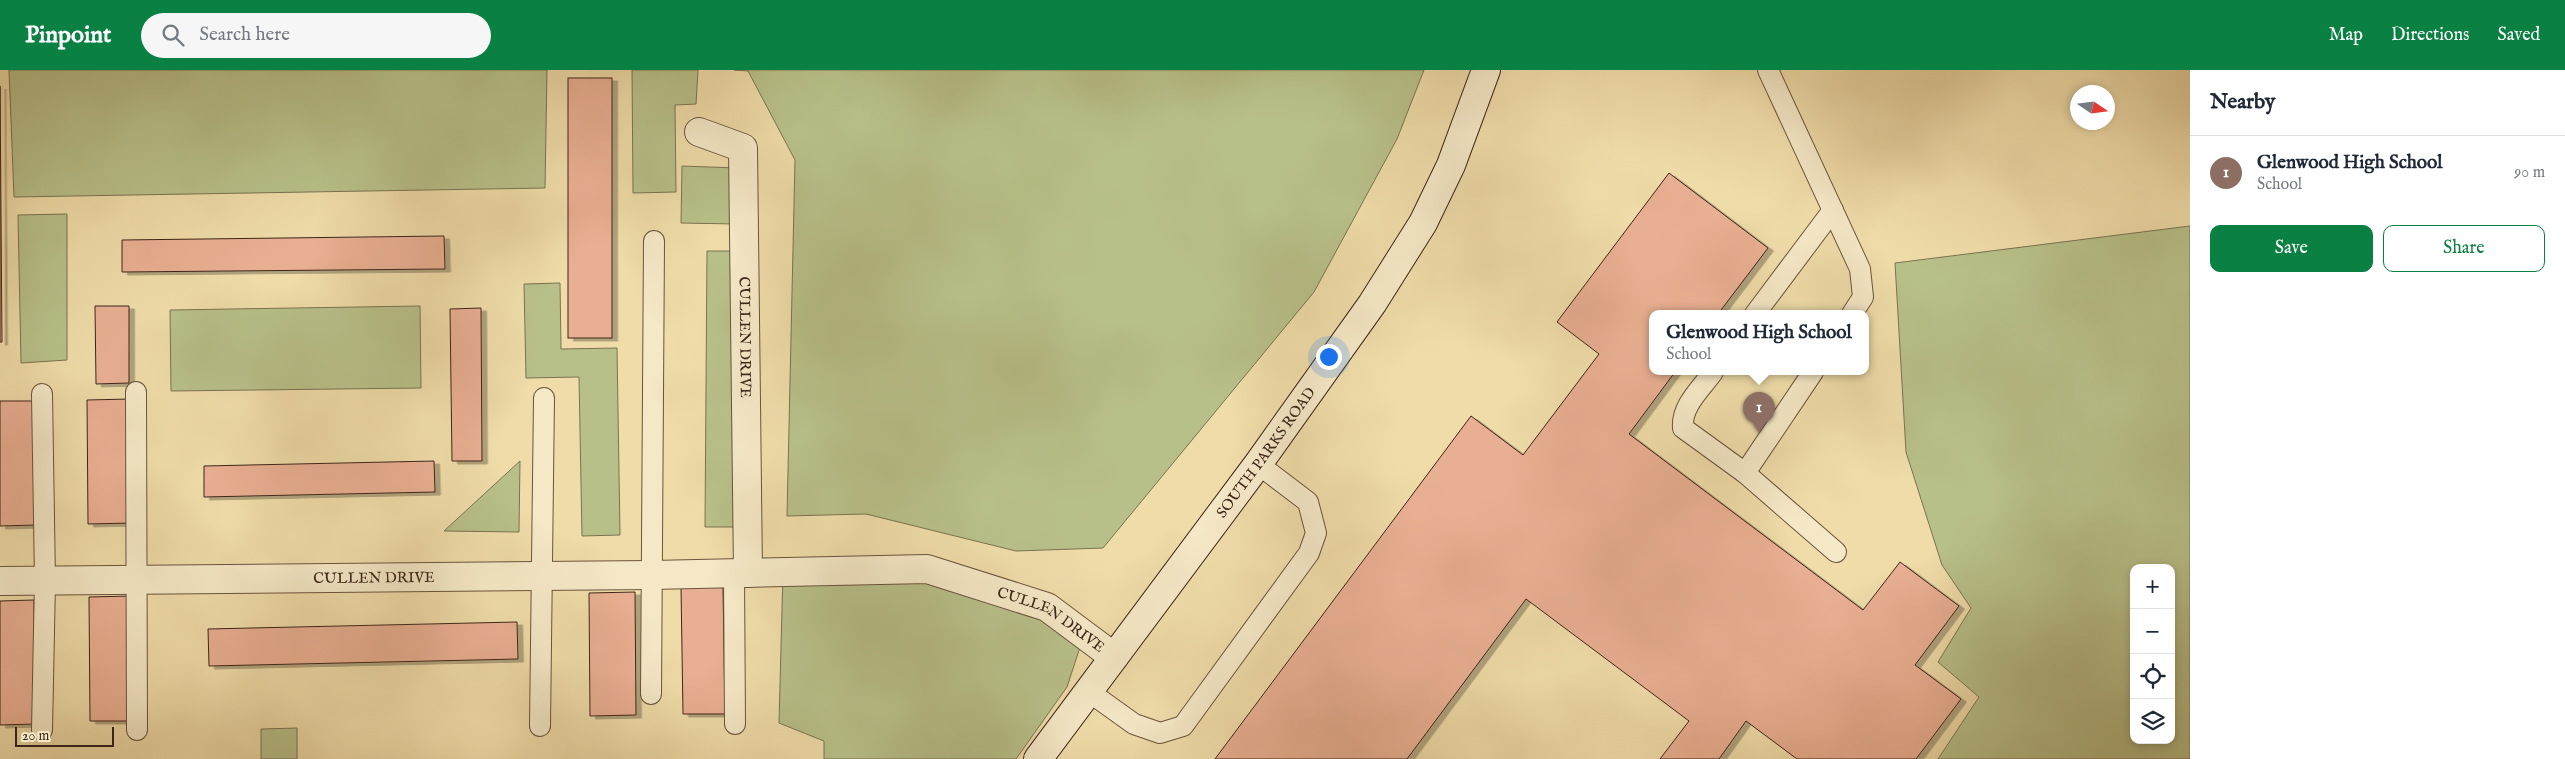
<!DOCTYPE html>
<html lang="en">
<head>
<meta charset="utf-8">
<style>
	:root { --surface:#fff; --page:#f6f6f7; --text:#1f2937; --muted:#747a83; --line:#e0e1e3; --accent:#0b8043 }
	body { margin:0; font-family:"IM FELL English",serif; background:var(--page); color:var(--text) }
	.controls { position:absolute; right:15px; bottom:15px; display:grid; overflow:hidden; border-radius:10px; box-shadow:0 2px 8px #0003 }
	.controls button { width:45px; height:45px; display:grid; place-items:center; padding:0; border:0; border-bottom:1px solid var(--line); background:var(--surface); color:var(--text); font:25px sans-serif }
	.compass { position:absolute; left:2070px; top:15px; width:45px; height:45px; border-radius:50%; background:var(--surface); box-shadow:0 2px 8px #0003; rotate:103deg }
	.scale { position:absolute; left:15px; bottom:12px; width:99px; box-sizing:border-box; padding-left:5px; border:2px solid #3d2619; border-top:0; font-size:14px; line-height:18px; white-space:nowrap; color:#3d2619; -webkit-text-stroke:4px #f5e8c7; paint-order:stroke }
	.you { position:absolute; left:1328px; top:286px; width:18px; height:18px; margin:-12px; border:4px solid #fff; border-radius:50%; background:#1a73e8; box-shadow:0 0 0 8px #1a73e833 }
	.badge { display:grid; place-items:center; width:32px; height:32px; border-radius:50%; background:var(--accent); color:#fff; font-size:16px; font-weight:700 }
	.pin { position:absolute; translate:-50% -41px; filter:drop-shadow(0 1px 2px #0008) }
	.pin::after { content:''; position:absolute; top:26px; width:18px; height:15px; background:inherit; clip-path:polygon(0 0,100% 0,50% 100%) }
	.popup { position:absolute; left:1649px; top:240px; width:220px; height:65px; box-sizing:border-box; display:grid; place-content:center; border-radius:10px; background:var(--surface); filter:drop-shadow(0 1px 4px #0005); font-size:16px; white-space:nowrap; color:var(--muted) }
	.popup b { font-size:19px; color:var(--text) }
	.popup::after { content:''; position:absolute; left:50%; top:100%; margin-left:-10px; border:10px solid transparent; border-top-color:var(--surface) }
	.list { margin:0; padding:0; list-style:none }
	h2 { display:flex; justify-content:space-between; align-items:center; height:65px; margin:0; padding:0 20px; font-size:21px }
	h2 small { font-size:16px; font-weight:400; color:var(--muted) }
	.list li { display:grid; grid-template-columns:32px 1fr auto; gap:15px; align-items:center; box-sizing:border-box; height:75px; padding:0 20px; border-top:1px solid var(--line) }
	.list b { display:block; font-size:19px; white-space:nowrap }
	.list p { margin:0; font-size:16px; white-space:nowrap; color:var(--muted) }
	.list em { font-size:16px; font-style:normal; color:var(--muted) }
	.actions { display:flex; gap:10px; padding:15px 20px }
	.actions a { flex:1; padding:11px 0; border:1px solid var(--accent); border-radius:10px; text-align:center; font-size:18px; color:var(--accent) }
	.actions .main { background:var(--accent); color:#fff }
	.icon { flex:none; width:28px; height:28px; fill:none; stroke:currentColor; stroke-width:2; stroke-linecap:round; stroke-linejoin:round }
	.map { position:relative; flex:none; width:2190px; height:689px; overflow:hidden }
	header { display:flex; align-items:center; gap:30px; box-sizing:border-box; height:70px; padding:0 25px; background:var(--accent); color:#fff }
	header strong { font-size:24px }
	nav { display:flex; gap:28px; margin-inline-start:auto; font-size:18px }
	.search { width:350px; height:45px; background:var(--page); display:flex; align-items:center; gap:12px; box-sizing:border-box; padding:0 18px; border-radius:28px; color:var(--muted); font-size:19px }
	main { display:flex }
	aside { flex:1; background:var(--surface) }
	.map>svg:first-child { display:block }
	.green { fill:#b8c089; stroke:#7a7351; fill-rule:evenodd }
	.building { fill:#e9af92; stroke:#3d2619; filter:url(#shadow) }
	.lines { fill:none; stroke-linecap:round; stroke-linejoin:round }
	.lane-casing { stroke:#6a543d; stroke-width:22 }
	.street-casing { stroke:#6a543d; stroke-width:30 }
	.secondary-casing { stroke:#3d2619; stroke-width:30 }
	.lane { stroke:#f5e8c7; stroke-width:20 }
	.street { stroke:#f5e8c7; stroke-width:28 }
	.secondary { stroke:#f5e8c7; stroke-width:28 }
	.labels { text-anchor:middle; stroke-width:5; stroke-linejoin:round; paint-order:stroke }
	.street-label { font-size:15px; fill:#3d2619; stroke:#f5e8c7 }
</style>
</head>
<body>
<header>
<strong>Pinpoint</strong>
<div class="search"><svg class="icon" aria-label="search" viewBox="0 0 24 24"><circle cx="10" cy="10" r="6"/><path d="M15 15l6 6"/></svg>Search here</div>
<nav><a>Map</a><a>Directions</a><a>Saved</a></nav>
</header>
<main>
<div class="map">
<svg width="2190" height="689" viewBox="0 0 2190 689">
	<defs>
		<filter id="shadow"><feDropShadow dx="5.5" dy="3" stdDeviation="0" flood-color="#0004"/></filter>
	</defs>
	<rect width="100%" height="100%" fill="#efdca9"/>
	<filter id="stains"><feTurbulence type="fractalNoise" baseFrequency=".004" numOctaves="4"/><feColorMatrix values="0 0 0 0 .2 0 0 0 0 .09 0 0 0 0 .02 0 0 0 .5 -.17"/></filter>
	<radialGradient id="worn" r=".72"><stop offset=".6" stop-color="#630" stop-opacity="0"/><stop offset="1" stop-color="#630" stop-opacity=".3"/></radialGradient>
	<!-- green -->
	<g class="green">
		<path d="M9 0H547L545 118 14 127Z"/>
		<path d="M632 0H698L696 34 675 35 676 122 633 123Z"/>
		<path d="M734 0H1424L1397 69 1314 222 1103 478 1016 481 866 444 787 446 795 90 748 1Z"/>
		<path d="M682 96 737 98 736 154 681 153Z"/>
		<path d="M67 144V290L21 293 18 145Z"/>
		<path d="M2190 156V689H1938L1979 627 1938 592 1971 538 1942 495 1906 382 1895 193ZM2134 498H2171V670H2134Z"/>
		<path d="M707 181H738L736 457H705Z"/>
		<path d="M560 213 561 279 617 278 620 465 582 466 579 307 526 308 524 214Z"/>
		<path d="M420 236 421 318 171 321 170 240Z"/>
		<path d="M520 391 519 462 444 461Z"/>
		<path d="M927 499 1084 565 1067 617 1016 689H824V671L779 653 783 502Z"/>
		<path d="M297 658V689H261V659Z"/>
	</g>
	<!-- building -->
	<g class="building">
		<rect x="568" y="8" width="44" height="260"/>
		<path d="M0 16 2 272H0Z"/>
		<path d="M1669 103 1768 178 1718 244H1653V302H1675L1629 364 1863 540 1900 492 1959 536 1915 595 1961 629 1916 689H1797L1746 651 1719 689H1660L1689 651 1526 529 1407 689H1215L1471 346 1523 385 1599 284 1557 252Z"/>
		<path d="M444 166 445 199 122 202V170Z"/>
		<path d="M95 236H129V313L96 314Z"/>
		<path d="M481 238 482 391H452L450 239Z"/>
		<path d="M130 329 131 453 88 454 87 330Z"/>
		<path d="M0 331H34L36 455 0 456Z"/>
		<path d="M434 391 435 422 204 427V396Z"/>
		<path d="M723 517 725 644H683L681 518Z"/>
		<path d="M635 522 636 645 590 646 589 523Z"/>
		<path d="M131 526 133 651H90L89 527Z"/>
		<path d="M34 530 35 654 0 655V531Z"/>
		<path d="M517 552 518 589 209 596 208 559Z"/>
	</g>
	<g class="lines">
		<defs>
			<g id="lane">
				<path d="M1768 0 1860 199 1863 227 1852 244"/>
				<path d="M1755 244 1833 140"/>
				<path d="M1713 302C1701 319 1681 336 1683 358L1745 403 1836 482"/>
				<path d="M136 322 137 660"/>
				<path d="M42 324 45 511 42 660"/>
				<path d="M1745 403 1813 302"/>
				<path d="M734 503 735 654"/>
				<path d="M1088 621 1134 654 1160 663 1183 656 1309 483 1316 463 1308 432 1258 394"/>
				<path d="M651 624 654 171"/>
				<path d="M540 656 544 328"/>
			</g>
			<g id="street">
				<path id="s1" d="M699 62 743 78 748 503"/>
				<path id="s2" d="M0 511 652 505 927 499 1047 537 1114 587"/>
			</g>
			<g id="secondary">
				<path id="s3" d="M1038 689 1258 394 1372 234 1423 153 1451 95 1486 0"/>
			</g>
		</defs>
		<!-- lane casing -->
		<use href="#lane" class="lane-casing"/>
		<!-- street casing -->
		<use href="#street" class="street-casing"/>
		<!-- secondary casing -->
		<use href="#secondary" class="secondary-casing"/>
		<!-- lane -->
		<use href="#lane" class="lane"/>
		<!-- street -->
		<use href="#street" class="street"/>
		<!-- secondary -->
		<use href="#secondary" class="secondary"/>
	</g>
	<g class="labels">
		<!-- street labels -->
		<g class="street-label">
			<text dy="5" stroke="none"><textPath href="#s1" startOffset="236">CULLEN DRIVE</textPath></text>
			<text dy="5" stroke="none"><textPath href="#s3" startOffset="382">SOUTH PARKS ROAD</textPath></text>
			<text dy="5" stroke="none"><textPath href="#s2" startOffset="374">CULLEN DRIVE</textPath></text>
			<text dy="5" stroke="none"><textPath href="#s2" startOffset="1062">CULLEN DRIVE</textPath></text>
		</g>
	</g>
	<rect width="100%" height="100%" filter="url(#stains)"/>
	<rect width="100%" height="100%" fill="url(#worn)"/>
</svg>
<div class="controls">
<button>+</button>
<button>−</button>
<button><svg class="icon" aria-label="locate" viewBox="0 0 24 24"><circle cx="12" cy="12" r="6"/><path d="M12 2v4M12 18v4M2 12h4M18 12h4"/></svg></button>
<button><svg class="icon" aria-label="layers" viewBox="0 0 24 24"><path d="M12 4l9 5-9 5-9-5zM3 14l9 5 9-5"/></svg></button>
</div>
<svg class="compass" viewBox="-18 -18 36 36"><path d="M0-13l5 13h-10z" fill="#e53935"/><path d="M0 13l5-13h-10z" fill="#747a83"/></svg>
<div class="scale">20 m</div>
<div class="you"></div>
<div class="pin badge" style="left:1759px;top:363px;background:#8d6e63">1</div>
<div class="popup"><b>Glenwood High School</b>School</div>
</div>
<aside>
<h2>Nearby<small></small></h2>
<ul class="list">
<li><span class="badge" style="background:#8d6e63">1</span><div><b>Glenwood High School</b><p>School</p></div><em>90 m</em></li>
</ul>
<div class="actions"><a class="main">Save</a><a>Share</a></div>
</aside>
</main>
</body>
</html>
